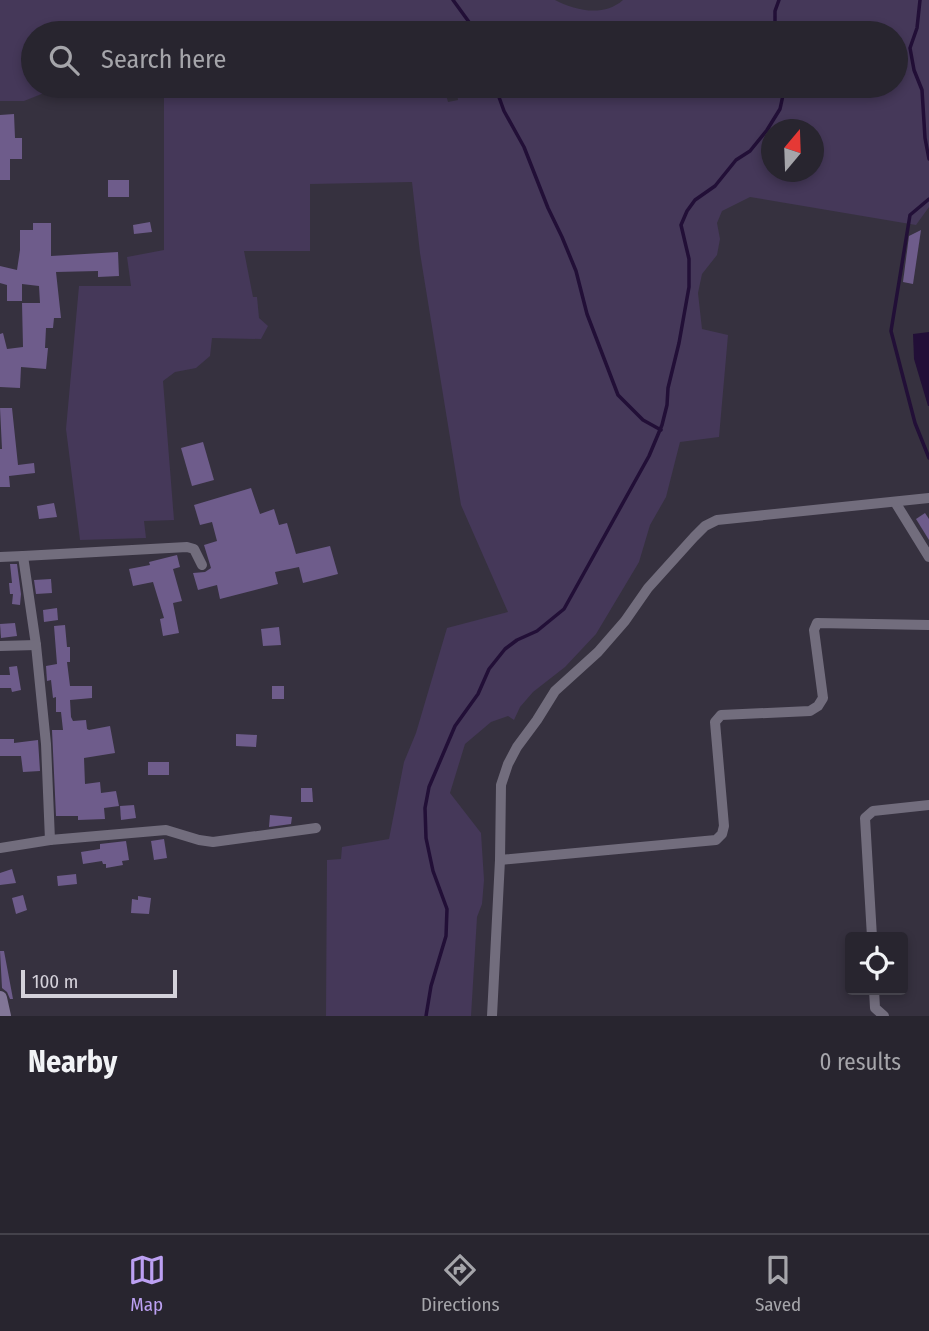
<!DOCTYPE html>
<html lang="en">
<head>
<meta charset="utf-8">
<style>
	:root { --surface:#28252f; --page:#34313b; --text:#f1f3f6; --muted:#a5a5aa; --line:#44424b; --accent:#bca0f2 }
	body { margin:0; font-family:"Fira Sans Condensed",sans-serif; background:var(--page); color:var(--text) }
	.controls { position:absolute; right:21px; bottom:21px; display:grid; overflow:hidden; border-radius:7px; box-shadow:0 4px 10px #0003 }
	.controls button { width:63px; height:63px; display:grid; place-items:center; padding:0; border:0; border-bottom:2px solid var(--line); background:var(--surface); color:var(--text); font:35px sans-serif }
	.compass { position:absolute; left:761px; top:119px; width:63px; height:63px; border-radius:50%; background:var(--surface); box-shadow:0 4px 10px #0003; rotate:19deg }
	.scale { position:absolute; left:21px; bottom:18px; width:156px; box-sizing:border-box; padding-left:7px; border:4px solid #d4d1da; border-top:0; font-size:19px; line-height:24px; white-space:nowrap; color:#d4d1da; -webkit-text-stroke:5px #36313f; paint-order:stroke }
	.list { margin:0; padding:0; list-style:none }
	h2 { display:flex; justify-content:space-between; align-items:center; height:91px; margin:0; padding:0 28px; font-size:30px }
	h2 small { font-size:23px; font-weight:400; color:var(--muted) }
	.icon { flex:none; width:38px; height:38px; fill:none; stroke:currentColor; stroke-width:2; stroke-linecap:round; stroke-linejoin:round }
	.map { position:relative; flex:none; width:929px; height:1016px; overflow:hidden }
	.search { position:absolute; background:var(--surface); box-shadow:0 4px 10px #0003; left:21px; right:21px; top:21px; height:77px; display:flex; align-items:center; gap:18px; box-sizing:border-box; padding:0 24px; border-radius:38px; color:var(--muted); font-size:26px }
	.sheet { height:217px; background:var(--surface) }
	nav { display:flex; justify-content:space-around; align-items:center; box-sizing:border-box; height:98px; border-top:2px solid var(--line); background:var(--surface); font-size:19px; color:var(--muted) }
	nav a { display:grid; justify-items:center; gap:4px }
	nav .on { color:var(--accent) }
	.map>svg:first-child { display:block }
	.green { fill:#453859; fill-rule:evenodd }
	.water { fill:#220f37 }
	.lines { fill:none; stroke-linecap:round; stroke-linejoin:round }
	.stream { stroke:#220f37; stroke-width:3.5 }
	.building { fill:#6e5c8b }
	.street { stroke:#726d7d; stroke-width:10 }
	.secondary { stroke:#827697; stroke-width:14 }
</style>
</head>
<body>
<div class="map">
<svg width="929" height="1016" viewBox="0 0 929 1016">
	<rect width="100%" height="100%" fill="#36313f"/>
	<!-- green -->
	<path class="green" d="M0 0H555C576 11 604 17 623 0H929V207L916 225 750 197 722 211 717 223 720 239 717 255 702 274 698 293 702 329 728 335 719 437 680 442 666 497 650 525 639 562 596 634 565 667 533 692 520 707 514 720 508 716 491 722 465 744 450 793 481 833 484 880 482 904 477 917 471 1016H326L327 860 341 859 342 847 389 839 404 762 416 733 447 628 508 612 461 505 420 253 412 182 310 184V251H244L253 297H257L259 318 268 326 261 339 212 338 210 356 196 368 175 372 163 381 174 520 144 521 146 538 80 540 66 429 79 286H131L127 257 164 250V96L86 89V86H409L410 94 445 91 448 102 458 100 456 86H896V33H33V86H73V88L59 87 24 101H0ZM772 130H814V172H772Z"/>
	<!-- water -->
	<path class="water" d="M929 332V406H928L914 359 913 334Z"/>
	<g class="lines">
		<!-- stream -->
		<g class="stream">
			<path d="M453 0 477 33"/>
			<path d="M920 0 917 28 910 48 914 70 922 90 925 138 929 159"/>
			<path d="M775 33V11L779 0"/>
			<path d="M495 86 504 111 524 147 548 208 562 237 576 271 587 314 618 395 643 420 661 430"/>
			<path d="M929 199 910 215 891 331 915 423 929 458"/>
			<path d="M426 1016 431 986 446 936 447 909 433 871 426 838 425 808 429 787 455 726 478 694 489 669 505 649 517 640 537 631 564 609 649 456 662 425 667 405 668 388 679 343 689 287V259L681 225 687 211 695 200 715 186 736 160 750 151 767 130 780 109 785 86"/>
		</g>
	</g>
	<!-- building -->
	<g class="building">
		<path d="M14 114 15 138H22V159H10V180H0V115Z"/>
		<rect x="108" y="180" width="21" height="17"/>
		<path d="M150 222 152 232 134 234 133 225Z"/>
		<path d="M33 223H51V256L118 252 119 276 98 277V271L56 272 61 318H54L53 328H46L45 348H48L46 369 21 367 20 388 0 387V334L3 333 7 349 23 347 22 303H40L39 286 22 284V301H7V285L0 283V266L17 270 20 250V230H33Z"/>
		<path d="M921 230 913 284 903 282 909 236Z"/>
		<path d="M0 408H12L18 465 34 463 35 473 9 476 10 487H0V449H2Z"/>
		<path d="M203 442 214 480 192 486 181 448Z"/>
		<path d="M251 488 260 514 274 509 279 525 287 523 296 554 330 546 338 574 303 583 299 567 275 572 278 584 220 599 217 585 198 590 193 573 205 572 211 568 204 545 217 541 212 522 200 525 194 505Z"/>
		<path d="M54 503 57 517 39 519 37 506Z"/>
		<path d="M925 513 929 519V540L916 519Z"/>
		<path d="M177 555 180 567 173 569 182 601 173 603 179 633 163 636 160 619 164 618 153 582 133 586 129 569 150 565 149 562Z"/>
		<path d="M10 564H17L21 594 20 605 12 604 13 594H10L9 583H12Z"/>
		<path d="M51 579 52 593 36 594 34 580Z"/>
		<path d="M57 608 58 620 44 622 43 610Z"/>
		<path d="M15 623 17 636 1 638 0 624Z"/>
		<path d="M65 625 67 647H70V662H67L70 686H92V698L70 700 71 717 73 721 86 720 87 729 89 730 110 726 115 753 84 758 85 784 100 782 101 793 116 791 119 806 104 808 105 819 78 820V816H56L52 730H63L61 712H56V697L53 698 51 680 47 681 46 666 57 664 54 626Z"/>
		<path d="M279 627 281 645 263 646 261 629Z"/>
		<path d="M17 666 21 690 12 692 11 688H0V675H10L9 667Z"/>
		<rect x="272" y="686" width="12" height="13"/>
		<path d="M236 734 257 735 256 747 236 746Z"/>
		<path d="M0 739H14V743L38 740 40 771 23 772 21 756H0Z"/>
		<rect x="148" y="762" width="21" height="13"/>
		<path d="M301 788H312L313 802H301Z"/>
		<path d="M134 805 136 818 121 820 120 806Z"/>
		<path d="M270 815 292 817 291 824 269 827Z"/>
		<path d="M164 839 167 858 154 860 151 841Z"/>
		<path d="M126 841 129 860 122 861 123 865 106 868V864H103L102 861 83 864 81 852 100 849V844Z"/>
		<path d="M12 869 16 883 0 885V873Z"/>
		<path d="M76 874 77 884 58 886 57 876Z"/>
		<path d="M23 895 27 910 16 914 12 898Z"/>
		<path d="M138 896 151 898 149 914 131 913 132 899 138 900Z"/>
		<path d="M0 951H4L13 999H10L7 992 2 988Z"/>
	</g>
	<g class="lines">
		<!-- street -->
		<g class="street">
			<path d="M895 502 929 557"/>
			<path d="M23 556 187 547 194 549 202 565"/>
			<path d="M0 557 23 556 36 645 46 744 50 840"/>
			<path d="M0 646 36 645"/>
			<path d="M0 848 50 840 166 830 199 840 213 842 316 828"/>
			<path d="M500 860 716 840 722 834 724 826 715 722 721 715 810 711 818 706 823 698 814 630 817 623 929 625"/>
			<path d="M872 937 865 818 873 811 929 805"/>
			<path d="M874 990 875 1008 884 1016"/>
			<path d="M492 1016 500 860 501 785 508 764 517 747 537 720 555 691 598 652 625 621 648 588 694 537 705 526 717 520 929 498"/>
		</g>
		<!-- secondary -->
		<path class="secondary" d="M0 998 4 1016"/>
	</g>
</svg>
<div class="controls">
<button><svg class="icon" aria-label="locate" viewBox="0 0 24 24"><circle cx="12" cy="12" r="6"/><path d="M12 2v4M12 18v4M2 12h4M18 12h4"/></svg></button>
</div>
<svg class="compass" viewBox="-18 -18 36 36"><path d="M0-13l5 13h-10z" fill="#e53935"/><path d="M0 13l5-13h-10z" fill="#a5a5aa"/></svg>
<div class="scale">100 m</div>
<div class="search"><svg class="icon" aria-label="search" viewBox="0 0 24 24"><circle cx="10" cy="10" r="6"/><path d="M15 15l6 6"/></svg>Search here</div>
</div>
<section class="sheet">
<h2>Nearby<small>0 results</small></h2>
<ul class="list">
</ul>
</section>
<nav>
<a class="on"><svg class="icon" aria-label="map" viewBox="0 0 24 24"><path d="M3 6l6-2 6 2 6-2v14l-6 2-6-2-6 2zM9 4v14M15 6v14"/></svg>Map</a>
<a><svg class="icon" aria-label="directions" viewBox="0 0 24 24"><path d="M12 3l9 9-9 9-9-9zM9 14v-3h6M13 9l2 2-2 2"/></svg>Directions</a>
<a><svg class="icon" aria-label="saved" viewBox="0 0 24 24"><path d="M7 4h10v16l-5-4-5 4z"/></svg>Saved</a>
</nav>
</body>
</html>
